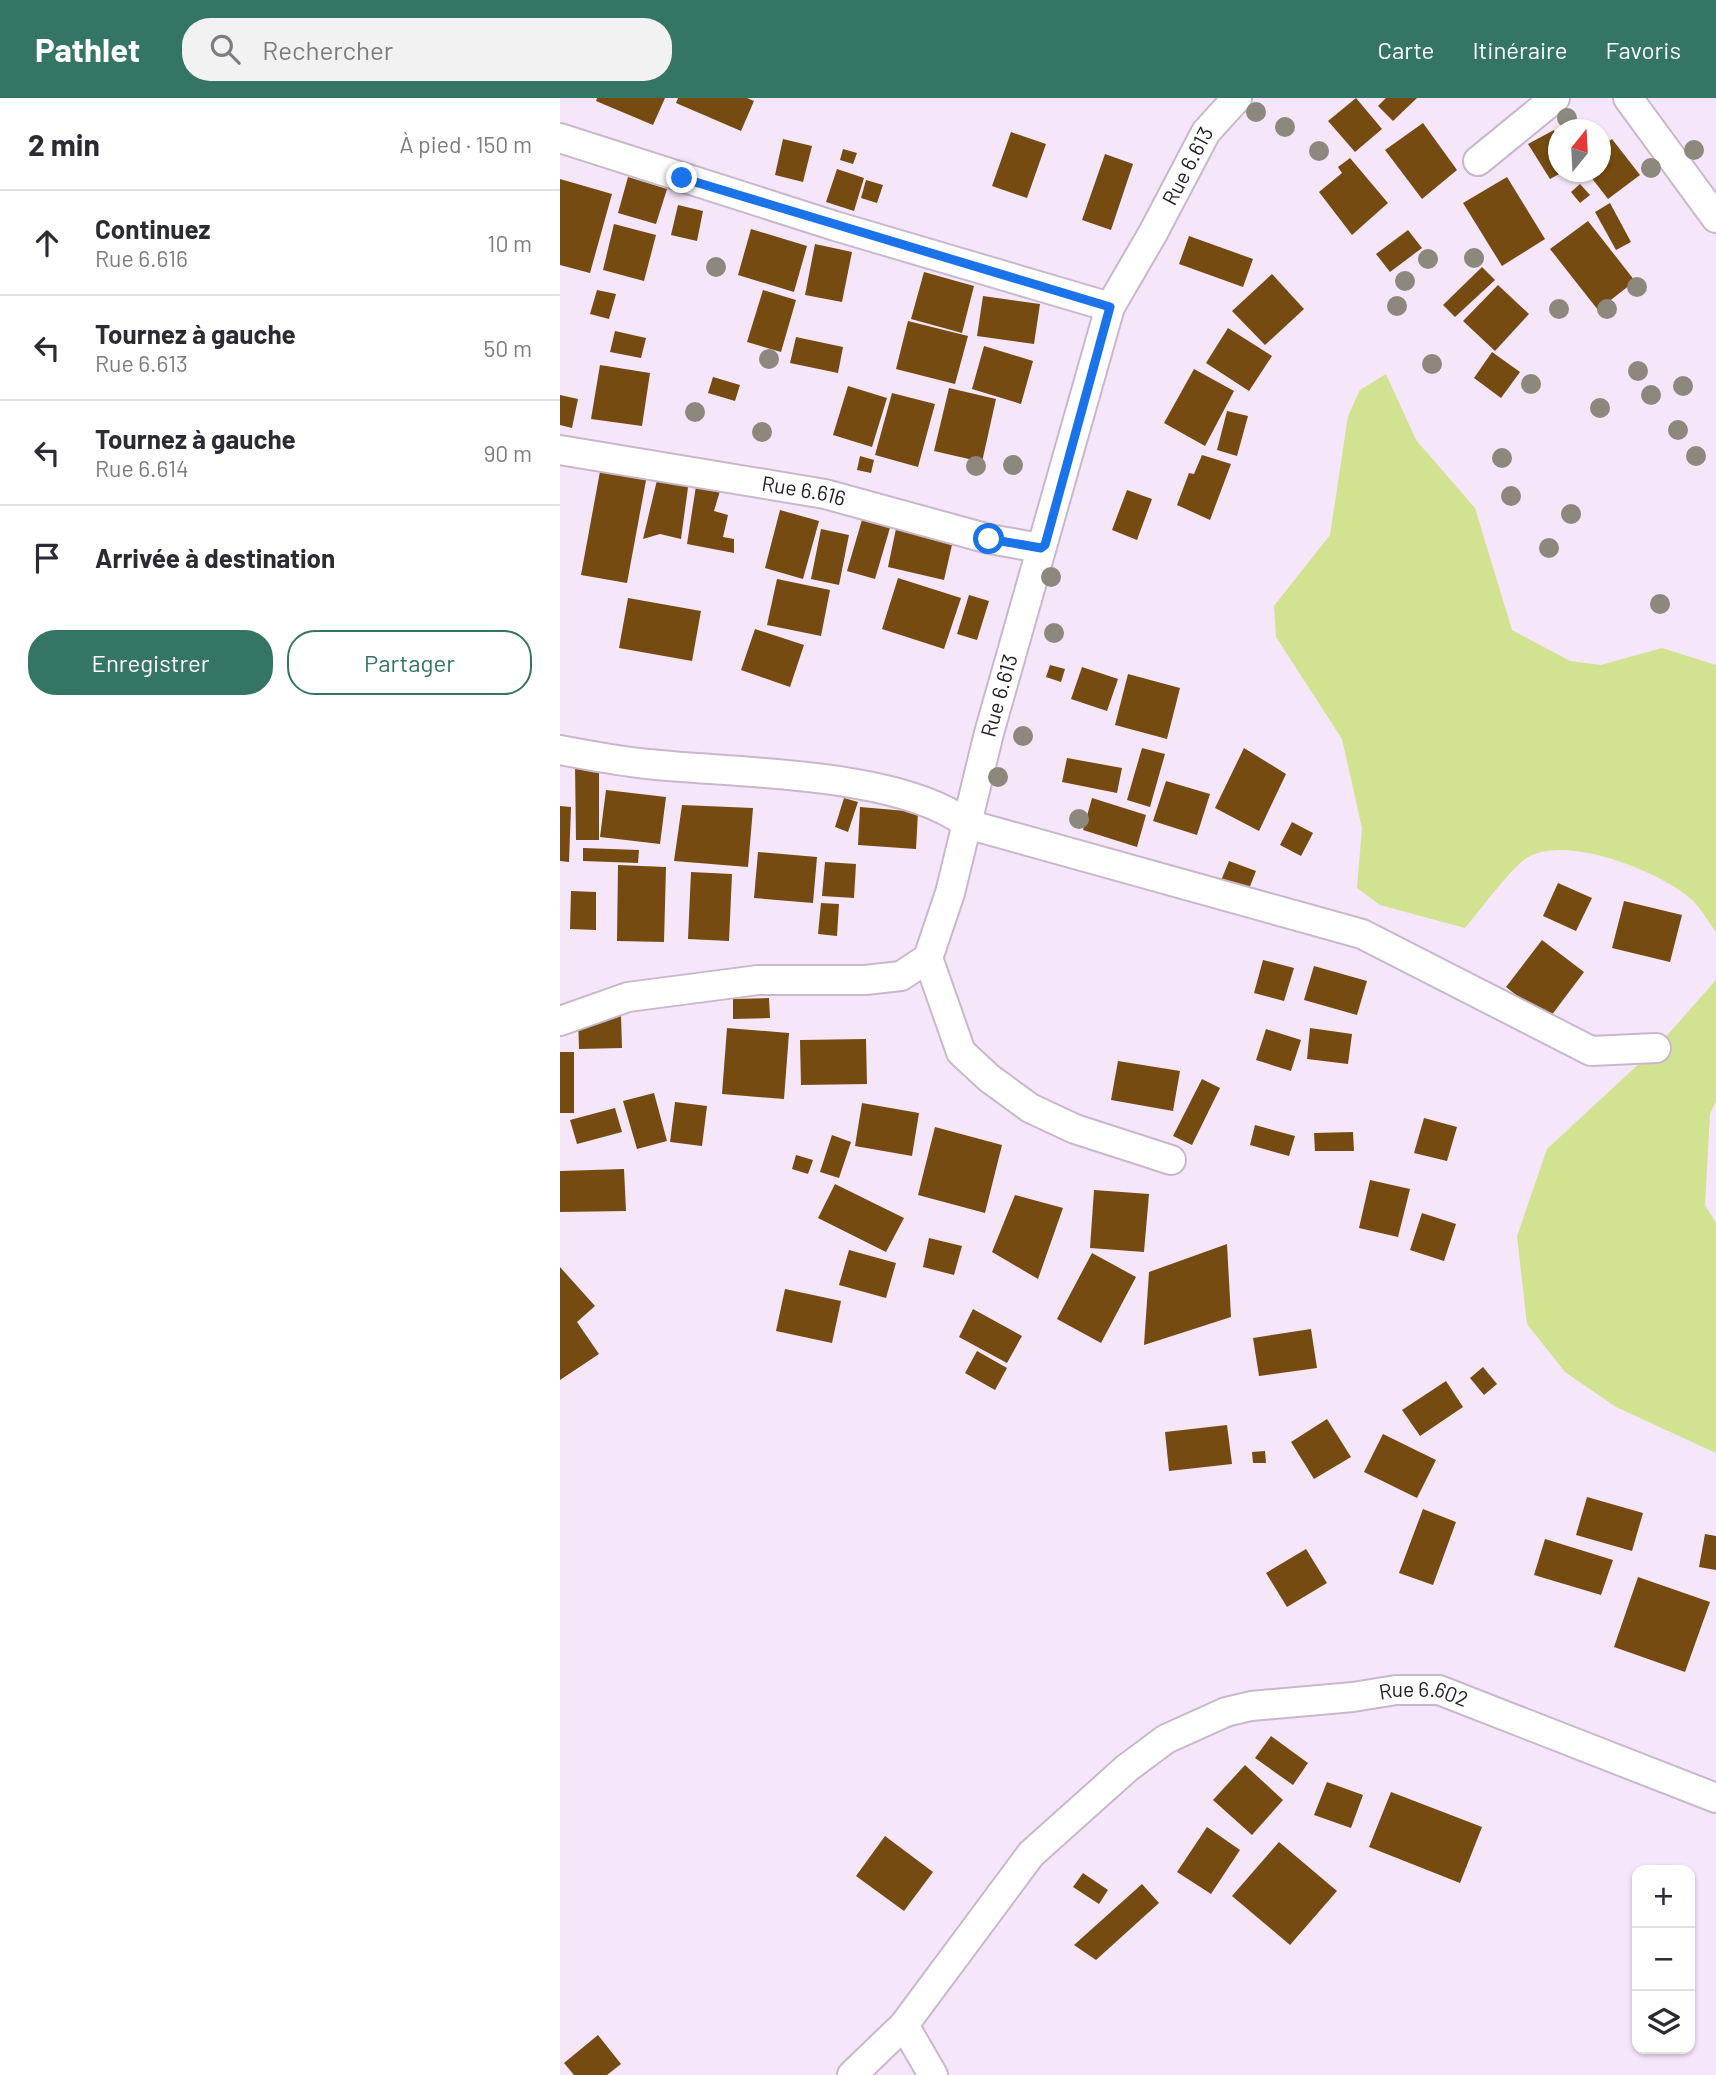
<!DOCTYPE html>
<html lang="fr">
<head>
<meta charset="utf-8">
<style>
	:root { --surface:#fff; --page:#f2f2f3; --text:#2b2b33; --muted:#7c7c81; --line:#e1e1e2; --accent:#347563 }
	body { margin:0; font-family:Barlow,sans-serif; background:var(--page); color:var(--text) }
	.controls { position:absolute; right:21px; bottom:21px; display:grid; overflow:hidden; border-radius:14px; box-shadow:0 2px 5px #0004 }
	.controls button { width:63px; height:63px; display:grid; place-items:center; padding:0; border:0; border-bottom:2px solid var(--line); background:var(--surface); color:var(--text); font:35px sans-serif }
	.compass { position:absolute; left:988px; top:21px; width:63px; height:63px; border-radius:50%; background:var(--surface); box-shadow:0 2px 5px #0004; rotate:18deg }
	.stop { position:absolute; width:21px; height:21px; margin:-16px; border:5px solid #1a73e8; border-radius:50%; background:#fff }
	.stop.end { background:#1a73e8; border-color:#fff; box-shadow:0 2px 7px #0008 }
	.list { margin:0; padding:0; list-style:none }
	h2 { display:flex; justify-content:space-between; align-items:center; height:91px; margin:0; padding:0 28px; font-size:30px }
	h2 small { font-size:23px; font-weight:400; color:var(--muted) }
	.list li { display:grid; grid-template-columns:46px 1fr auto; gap:21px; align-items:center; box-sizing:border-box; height:105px; padding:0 28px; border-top:2px solid var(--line) }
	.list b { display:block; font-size:26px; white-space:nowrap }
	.list p { margin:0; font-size:23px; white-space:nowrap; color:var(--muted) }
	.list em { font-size:23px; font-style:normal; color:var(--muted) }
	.actions { display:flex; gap:14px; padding:21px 28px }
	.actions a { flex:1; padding:16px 0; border:2px solid var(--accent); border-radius:28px; text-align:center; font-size:24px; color:var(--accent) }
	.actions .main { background:var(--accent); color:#fff }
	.icon { flex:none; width:38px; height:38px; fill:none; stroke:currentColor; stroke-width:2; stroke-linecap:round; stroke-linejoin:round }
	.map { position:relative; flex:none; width:1156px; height:1977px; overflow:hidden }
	header { display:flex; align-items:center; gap:42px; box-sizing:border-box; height:98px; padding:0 35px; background:var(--accent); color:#fff }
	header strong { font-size:33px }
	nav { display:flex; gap:38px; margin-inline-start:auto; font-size:24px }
	.search { width:490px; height:63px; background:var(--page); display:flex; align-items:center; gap:18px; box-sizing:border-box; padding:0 24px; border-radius:28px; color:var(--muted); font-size:26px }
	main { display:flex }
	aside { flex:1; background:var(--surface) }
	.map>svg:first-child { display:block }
	.green { fill:#d1e290 }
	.building { fill:#764b11 }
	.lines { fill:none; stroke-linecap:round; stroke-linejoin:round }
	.street-casing { stroke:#c8b8cb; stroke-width:32 }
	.street { stroke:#fff; stroke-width:28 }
	.tree { fill:#8c887d }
	.route { stroke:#1a73e8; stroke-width:9 }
	.labels { text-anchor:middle; stroke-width:7; stroke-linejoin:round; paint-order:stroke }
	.street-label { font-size:21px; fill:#231d24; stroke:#fcf9fd }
</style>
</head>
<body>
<header>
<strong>Pathlet</strong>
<div class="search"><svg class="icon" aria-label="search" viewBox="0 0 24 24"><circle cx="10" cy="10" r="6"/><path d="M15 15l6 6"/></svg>Rechercher</div>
<nav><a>Carte</a><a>Itinéraire</a><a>Favoris</a></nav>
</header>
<main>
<aside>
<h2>2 min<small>À pied · 150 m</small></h2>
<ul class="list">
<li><svg class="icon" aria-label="ahead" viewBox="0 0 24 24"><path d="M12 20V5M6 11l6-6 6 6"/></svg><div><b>Continuez</b><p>Rue 6.616</p></div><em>10 m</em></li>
<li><svg class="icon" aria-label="left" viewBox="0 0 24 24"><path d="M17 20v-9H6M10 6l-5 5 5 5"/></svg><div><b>Tournez à gauche</b><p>Rue 6.613</p></div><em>50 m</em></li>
<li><svg class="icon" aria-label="left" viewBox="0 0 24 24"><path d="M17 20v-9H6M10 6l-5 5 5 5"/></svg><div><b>Tournez à gauche</b><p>Rue 6.614</p></div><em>90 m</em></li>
<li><svg class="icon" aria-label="arrive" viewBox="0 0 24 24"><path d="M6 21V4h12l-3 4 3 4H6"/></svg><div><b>Arrivée à destination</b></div></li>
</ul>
<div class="actions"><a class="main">Enregistrer</a><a>Partager</a></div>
</aside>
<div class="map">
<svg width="1156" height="1977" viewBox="0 0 1156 1977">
	<rect width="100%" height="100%" fill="#f6e6fa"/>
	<!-- green -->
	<g class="green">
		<path d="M826 276 856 342 915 410 952 532 1010 563 1041 567 1102 550 1156 567V834C1148 823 1140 809 1130 800 1099 773 1002 734 965 761 947 775 921 811 905 830L820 807 797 790 802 730 782 641 716 539 714 508 770 437 788 318 800 292Z"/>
		<path d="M1156 882V1003L1150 1016 1145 1107 1156 1125V1355L1056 1309 1005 1274 967 1226 957 1138 987 1051 1096 950Z"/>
	</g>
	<!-- building -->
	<g class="building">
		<path d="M37 0H105L93 27 36 3Z"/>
		<path d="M118 0H187L194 3 181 33 116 5Z"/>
		<path d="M796 0 822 31 795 54 768 23Z"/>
		<path d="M826 0H857L833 23 818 8Z"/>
		<path d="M863 25 897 72 862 101 825 52Z"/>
		<path d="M994 32 998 41V74H1003L990 81 968 46Z"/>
		<path d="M451 34 486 46 467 100 432 88Z"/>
		<path d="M223 41 252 48 243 84 215 77Z"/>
		<path d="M1052 41 1080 77 1048 101 1027 74H1040V49Z"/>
		<path d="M283 51 297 55 293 66 280 62Z"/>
		<path d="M545 56 573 66 551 132 522 122Z"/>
		<path d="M790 60 828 105 792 137 759 94 782 75 778 69Z"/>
		<path d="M277 71 304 80 294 113 266 104Z"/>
		<path d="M68 79 107 91 96 126 58 115Z"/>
		<path d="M947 79 985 141 942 168 903 105Z"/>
		<path d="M0 81 52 96 30 175 0 167Z"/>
		<path d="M306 82 323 87 317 105 301 100Z"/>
		<path d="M1020 86 1030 97 1020 105 1011 94Z"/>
		<path d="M1050 105 1071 144 1056 152 1035 114Z"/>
		<path d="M118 107 143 113 137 143 111 137Z"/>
		<path d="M1028 123 1075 183 1038 212 990 151Z"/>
		<path d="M54 126 96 137 84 183 43 172Z"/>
		<path d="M191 131 247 148 234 194 178 177Z"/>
		<path d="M848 132 862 150 830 174 816 156Z"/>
		<path d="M629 138 693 161 683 189 619 166Z"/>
		<path d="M255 146 292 154 282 204 245 197Z"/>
		<path d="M922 169 935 182 895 219 883 207Z"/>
		<path d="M364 174 414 188 402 235 351 221Z"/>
		<path d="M712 176 744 211 705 247 672 213Z"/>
		<path d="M938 187 969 216 935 253 903 223Z"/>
		<path d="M37 192 56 196 49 221 30 216Z"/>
		<path d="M203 192 236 202 221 254 187 244Z"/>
		<path d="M423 198 480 206 474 246 417 238Z"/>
		<path d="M348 223 408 238 395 286 336 271Z"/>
		<path d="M668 230 712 258 689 293 646 265Z"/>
		<path d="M55 233 86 240 81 260 50 254Z"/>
		<path d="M236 239 283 249 278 275 230 265Z"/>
		<path d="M424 248 473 263 461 306 412 291Z"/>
		<path d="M932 254 960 274 941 300 914 280Z"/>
		<path d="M40 267 90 275 82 328 31 321Z"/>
		<path d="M634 271 674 293 645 348 604 325Z"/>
		<path d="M153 279 180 287 175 303 148 295Z"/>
		<path d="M288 288 327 300 312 349 273 337Z"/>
		<path d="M389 290 436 301 422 364 374 353Z"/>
		<path d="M332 295 375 306 358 369 315 357Z"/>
		<path d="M0 297 18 301 12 330 0 327Z"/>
		<path d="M667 313 688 318 677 358 657 352Z"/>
		<path d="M642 357 671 366 650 422 617 407 629 375 634 376Z"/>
		<path d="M300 358 314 362 311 375 297 372Z"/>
		<path d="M41 368 87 377 67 485 21 477Z"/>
		<path d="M98 378 129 382 121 441 100 436 83 441Z"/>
		<path d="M136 388 160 393 154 413 168 417 163 439 174 441V455L127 446Z"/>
		<path d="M567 392 592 401 577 442 552 432Z"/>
		<path d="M220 412 259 423 243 481 205 470Z"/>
		<path d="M304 415 332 423 315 481 287 473Z"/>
		<path d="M337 426 394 438 384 482 328 469Z"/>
		<path d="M261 431 289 437 279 487 251 481Z"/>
		<path d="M338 480 401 500 384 551 322 531Z"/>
		<path d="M217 481 270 492 261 538 207 527Z"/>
		<path d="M409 497 429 503 417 542 397 536Z"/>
		<path d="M68 500 141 513 132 563 59 550Z"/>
		<path d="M195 531 244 547 230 589 181 572Z"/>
		<path d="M490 567 505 571 501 584 486 579Z"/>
		<path d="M522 569 558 581 547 613 511 601Z"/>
		<path d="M568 576 620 590 607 641 555 627Z"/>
		<path d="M582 650 605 656 590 709 567 702Z"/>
		<path d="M684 650 726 676 699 733 655 710Z"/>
		<path d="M507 660 562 670 557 695 502 684Z"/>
		<path d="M15 667H39V742H16Z"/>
		<path d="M606 683 650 696 637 737 593 723Z"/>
		<path d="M46 692 106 699 100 746 40 739Z"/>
		<path d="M284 700 298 704 288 734 275 729Z"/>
		<path d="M532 700 586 717 577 749 523 732Z"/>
		<path d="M122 707 193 710 188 769 114 763Z"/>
		<path d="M0 708 11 709 9 764 0 763Z"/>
		<path d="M300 709 358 714 356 751 298 747Z"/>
		<path d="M732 724 753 735 741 758 720 747Z"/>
		<path d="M23 750 79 752 78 765 23 763Z"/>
		<path d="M198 754 257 759 253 805 194 800Z"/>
		<path d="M669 763 696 773 685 801 658 790Z"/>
		<path d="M265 764 296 766 294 800 262 798Z"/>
		<path d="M58 767 106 769 104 844 57 843Z"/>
		<path d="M131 774 172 776 169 843 128 841Z"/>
		<path d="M998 785 1032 800 1016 833 983 818Z"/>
		<path d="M11 793 36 794V832L10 831Z"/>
		<path d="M1064 803 1122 817 1110 864 1052 850Z"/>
		<path d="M261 805 279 806 277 838 258 836Z"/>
		<path d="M982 842 1024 874 988 922 946 889Z"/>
		<path d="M703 862 734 870 724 903 694 895Z"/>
		<path d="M754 868 807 883 797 917 744 902Z"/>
		<path d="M209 900 210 920 173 921V901Z"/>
		<path d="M61 918 62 950 19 951 18 919Z"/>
		<path d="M167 930 229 935 224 1001 162 996Z"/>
		<path d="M750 930 792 936 788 966 747 961Z"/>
		<path d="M706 931 741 942 731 973 696 962Z"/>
		<path d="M306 941 307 986 241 987 240 942Z"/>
		<rect x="0" y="954" width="14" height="61"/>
		<path d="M558 963 620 973 613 1013 551 1002Z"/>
		<path d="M642 981 660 990 632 1047 613 1038Z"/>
		<path d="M94 995 107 1043 77 1051 63 1003Z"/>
		<path d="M115 1004 147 1008 142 1048 110 1044Z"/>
		<path d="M302 1005 359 1015 352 1058 295 1048Z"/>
		<path d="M55 1010 62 1034 17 1046 10 1022Z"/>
		<path d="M864 1020 897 1029 887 1063 854 1055Z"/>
		<path d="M695 1027 735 1038 729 1058 690 1047Z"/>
		<path d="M375 1029 442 1047 425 1115 358 1097Z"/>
		<path d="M793 1034 794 1053H755L754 1035Z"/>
		<path d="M272 1037 291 1044 279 1080 260 1074Z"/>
		<path d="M236 1057 253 1062 248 1076 232 1071Z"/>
		<path d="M64 1071 66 1113 0 1114V1073Z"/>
		<path d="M810 1082 850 1091 838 1139 799 1130Z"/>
		<path d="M275 1086 344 1120 326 1154 258 1120Z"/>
		<path d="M534 1092 589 1096 584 1154 530 1150Z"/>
		<path d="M455 1097 503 1110 478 1181 432 1154Z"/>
		<path d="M862 1115 896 1126 884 1163 850 1152Z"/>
		<path d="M369 1140 402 1148 394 1177 363 1169Z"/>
		<path d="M667 1146 671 1219 584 1247 589 1174Z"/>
		<path d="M289 1152 336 1165 326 1200 279 1187Z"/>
		<path d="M532 1155 576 1179 541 1245 497 1221Z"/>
		<path d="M0 1169 35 1208 17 1224 39 1256 0 1282Z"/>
		<path d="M225 1191 281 1203 272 1245 216 1233Z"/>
		<path d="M413 1211 462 1238 447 1265 399 1239Z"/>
		<path d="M751 1231 757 1270 699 1278 693 1240Z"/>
		<path d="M417 1253 447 1270 435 1292 405 1275Z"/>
		<path d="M923 1269 937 1286 924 1297 910 1280Z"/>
		<path d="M886 1283 903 1309 860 1338 842 1312Z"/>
		<path d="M767 1321 791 1359 754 1381 731 1344Z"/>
		<path d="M667 1327 672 1366 609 1373 605 1334Z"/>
		<path d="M823 1336 876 1362 857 1400 804 1374Z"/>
		<path d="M705 1353 706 1365H693L692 1354Z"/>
		<path d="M1027 1399 1083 1415 1072 1453 1016 1437Z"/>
		<path d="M863 1411 896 1424 873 1487 839 1475Z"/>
		<path d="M1145 1436 1156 1438V1472L1139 1469Z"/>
		<path d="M985 1441 1053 1462 1041 1497 974 1477Z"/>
		<path d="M746 1451 767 1485 727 1509 706 1475Z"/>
		<path d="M1078 1479 1150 1504 1125 1574 1054 1549Z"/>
		<path d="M711 1638 748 1665 733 1687 695 1660Z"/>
		<path d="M685 1667 723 1702 692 1737 653 1702Z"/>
		<path d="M767 1684 803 1697 791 1730 754 1717Z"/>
		<path d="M831 1694 922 1729 900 1785 809 1749Z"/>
		<path d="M647 1729 680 1752 651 1796 617 1774Z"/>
		<path d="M325 1738 373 1774 344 1813 296 1778Z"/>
		<path d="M719 1744 777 1793 730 1847 672 1798Z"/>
		<path d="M523 1775 548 1792 539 1806 513 1789Z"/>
		<path d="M582 1786 599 1805 536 1862 514 1847Z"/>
		<path d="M38 1937 61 1966 47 1977H14L4 1965Z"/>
	</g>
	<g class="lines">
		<defs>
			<g id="street">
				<path d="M1068 0 1156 120"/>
				<path d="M0 40 275 128 550 209"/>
				<path d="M918 63 995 0"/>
				<path id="s1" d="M0 352 265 396 429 441 481 450"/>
				<path d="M0 652C26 657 53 662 79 665 169 676 337 672 407 726L802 836 1031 953 1096 950"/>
				<path d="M368 860 401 954 429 980 470 1010 515 1031 611 1062"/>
				<path id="s2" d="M0 923 68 899 198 882H305L341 878 368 860 390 795 429 635 550 209 593 135 646 34 677 0"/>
				<path d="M344 1927 373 1977"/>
				<path id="s3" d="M292 1977 344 1927 471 1756 567 1670 606 1641 666 1614 691 1608 793 1599 836 1592H879L1156 1700"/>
			</g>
		</defs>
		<!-- street casing -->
		<use href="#street" class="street-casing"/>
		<!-- street -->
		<use href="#street" class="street"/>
	</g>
	<!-- trees -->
	<g class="tree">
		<circle cx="696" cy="14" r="10"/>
		<circle cx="1007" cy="20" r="10"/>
		<circle cx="725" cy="29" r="10"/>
		<circle cx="1134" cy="52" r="10"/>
		<circle cx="759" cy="53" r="10"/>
		<circle cx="1091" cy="70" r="10"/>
		<circle cx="914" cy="160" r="10"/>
		<circle cx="868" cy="161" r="10"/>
		<circle cx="156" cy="169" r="10"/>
		<circle cx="845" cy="183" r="10"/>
		<circle cx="1077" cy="189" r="10"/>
		<circle cx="837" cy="208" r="10"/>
		<circle cx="999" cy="211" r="10"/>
		<circle cx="1047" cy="211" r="10"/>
		<circle cx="209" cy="261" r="10"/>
		<circle cx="872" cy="266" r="10"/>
		<circle cx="1078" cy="273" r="10"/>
		<circle cx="971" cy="286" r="10"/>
		<circle cx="1123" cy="288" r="10"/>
		<circle cx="1091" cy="297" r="10"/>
		<circle cx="1040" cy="310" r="10"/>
		<circle cx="135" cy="314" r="10"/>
		<circle cx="1118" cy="332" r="10"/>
		<circle cx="202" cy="334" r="10"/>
		<circle cx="1136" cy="358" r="10"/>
		<circle cx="942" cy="360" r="10"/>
		<circle cx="453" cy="367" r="10"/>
		<circle cx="416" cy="368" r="10"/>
		<circle cx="951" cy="398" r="10"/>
		<circle cx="1011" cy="416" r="10"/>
		<circle cx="989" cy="450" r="10"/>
		<circle cx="491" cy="479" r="10"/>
		<circle cx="1100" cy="506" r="10"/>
		<circle cx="494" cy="535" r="10"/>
		<circle cx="463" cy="638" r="10"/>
		<circle cx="438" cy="679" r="10"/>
		<circle cx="519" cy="721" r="10"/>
	</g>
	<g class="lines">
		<!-- route -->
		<path class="route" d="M122 80 550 209 485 447 481 450 429 441"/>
	</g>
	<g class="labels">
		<!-- street labels -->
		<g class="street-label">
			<text dy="7" stroke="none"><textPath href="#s2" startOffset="1216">Rue 6.613</textPath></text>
			<text dy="7" stroke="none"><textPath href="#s1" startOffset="247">Rue 6.616</textPath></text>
			<text dy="7" stroke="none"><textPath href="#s2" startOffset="651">Rue 6.613</textPath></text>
			<text dy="7" stroke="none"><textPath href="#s3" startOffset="728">Rue 6.602</textPath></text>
		</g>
	</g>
</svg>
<div class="controls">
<button>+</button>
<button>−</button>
<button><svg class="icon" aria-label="layers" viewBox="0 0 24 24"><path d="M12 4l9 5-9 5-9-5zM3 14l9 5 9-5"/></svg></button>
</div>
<svg class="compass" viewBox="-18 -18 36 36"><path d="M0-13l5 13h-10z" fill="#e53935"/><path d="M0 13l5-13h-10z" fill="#7c7c81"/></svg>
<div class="stop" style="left:429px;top:441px"></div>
<div class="stop end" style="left:122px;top:80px"></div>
</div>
</main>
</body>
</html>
